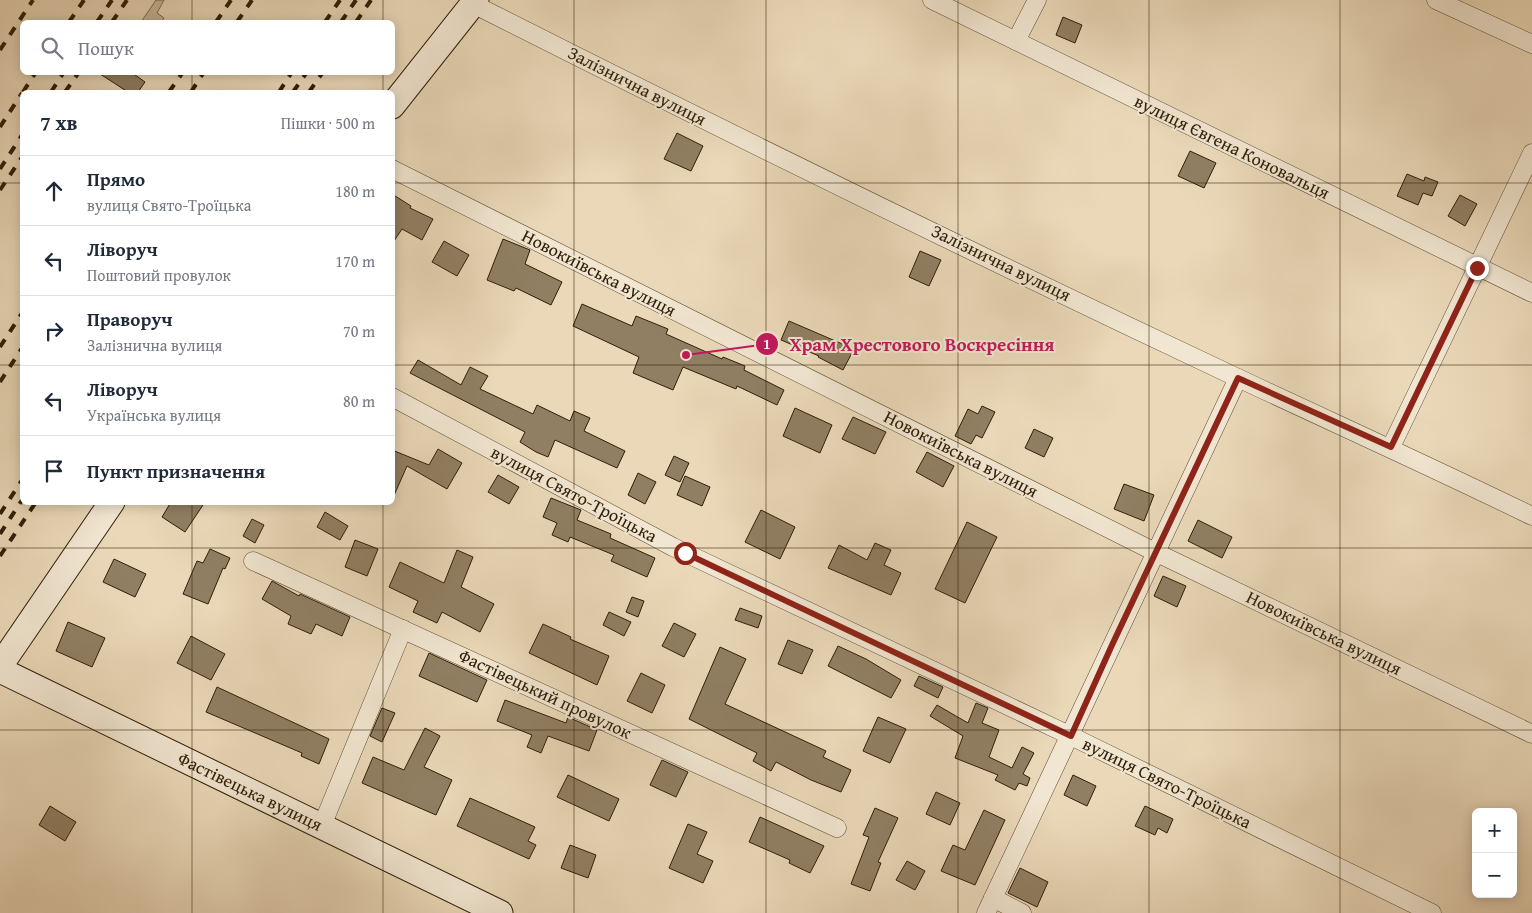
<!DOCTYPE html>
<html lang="uk">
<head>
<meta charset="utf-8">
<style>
	:root { --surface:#fff; --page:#f2f2f3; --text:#1f2937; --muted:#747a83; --line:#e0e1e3 }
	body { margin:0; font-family:"Gentium Book Plus",serif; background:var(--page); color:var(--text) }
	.controls { position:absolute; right:15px; bottom:15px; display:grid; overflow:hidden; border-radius:8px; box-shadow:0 2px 12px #0003 }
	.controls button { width:45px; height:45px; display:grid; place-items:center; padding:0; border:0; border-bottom:1px solid var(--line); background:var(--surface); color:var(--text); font:25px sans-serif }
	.stop { position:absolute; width:15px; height:15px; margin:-11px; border:4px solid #8f2418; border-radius:50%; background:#fff }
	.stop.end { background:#8f2418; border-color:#fff; box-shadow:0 1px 5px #0008 }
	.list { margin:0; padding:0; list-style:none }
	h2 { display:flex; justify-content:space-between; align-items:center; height:65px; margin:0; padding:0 20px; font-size:21px }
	h2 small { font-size:16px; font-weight:400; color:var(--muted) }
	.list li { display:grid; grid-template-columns:32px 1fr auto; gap:15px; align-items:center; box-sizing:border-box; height:70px; padding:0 20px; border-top:1px solid var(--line) }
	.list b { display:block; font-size:19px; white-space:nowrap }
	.list p { margin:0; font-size:16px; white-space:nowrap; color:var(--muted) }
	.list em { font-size:16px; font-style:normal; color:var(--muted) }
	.icon { flex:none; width:28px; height:28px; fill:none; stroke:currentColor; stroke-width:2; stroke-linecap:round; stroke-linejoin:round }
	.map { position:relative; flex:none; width:1532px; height:913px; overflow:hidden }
	.search { position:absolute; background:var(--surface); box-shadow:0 2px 12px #0003; left:20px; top:20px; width:375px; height:55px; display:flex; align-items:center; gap:12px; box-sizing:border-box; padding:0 18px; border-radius:8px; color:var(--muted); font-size:19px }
	.panel { position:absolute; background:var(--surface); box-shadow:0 2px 12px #0003; left:20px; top:90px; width:375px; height:415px; border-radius:8px }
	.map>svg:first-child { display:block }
	.green { fill:#cab89a; stroke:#7c6b50 }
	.building { fill:#907f63; stroke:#2f1e06 }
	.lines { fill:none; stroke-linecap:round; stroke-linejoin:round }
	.street-casing { stroke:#5e4c32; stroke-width:19 }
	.secondary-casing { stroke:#2f1e06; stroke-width:27 }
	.street { stroke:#f1e6d1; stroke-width:18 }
	.secondary { stroke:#f1e6d1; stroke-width:25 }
	.rail { stroke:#2f1e06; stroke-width:4; stroke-dasharray:9 9; stroke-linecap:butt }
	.route { stroke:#8f2418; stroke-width:6 }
	.grid { fill:none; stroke:#2f1e06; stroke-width:1; stroke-opacity:0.55 }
	.labels { text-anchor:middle; stroke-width:4; stroke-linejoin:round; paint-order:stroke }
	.street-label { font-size:18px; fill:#2f1e06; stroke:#f1e6d1 }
	.leader { fill:none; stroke:#c2185b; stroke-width:2 }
	.callout-dot { fill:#c2185b; stroke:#f1e6d1; stroke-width:2 }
	.mark-label { font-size:15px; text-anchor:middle; font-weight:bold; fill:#fff }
	.callout-label { font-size:19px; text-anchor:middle; font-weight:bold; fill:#c2185b; stroke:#f1e6d1; stroke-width:4; stroke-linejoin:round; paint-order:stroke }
</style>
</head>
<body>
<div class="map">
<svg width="1532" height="913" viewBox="0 0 1532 913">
	<rect width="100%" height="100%" fill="#ead8b8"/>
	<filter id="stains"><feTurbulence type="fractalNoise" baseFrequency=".004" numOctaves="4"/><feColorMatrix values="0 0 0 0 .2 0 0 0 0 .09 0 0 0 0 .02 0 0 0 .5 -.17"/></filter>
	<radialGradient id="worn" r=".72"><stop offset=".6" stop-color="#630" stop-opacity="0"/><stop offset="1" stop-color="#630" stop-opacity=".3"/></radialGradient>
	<!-- green -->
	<path class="green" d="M156 0H164L157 13 164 18 161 22H141Z"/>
	<!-- building -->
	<g class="building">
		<path d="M1063 17 1082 25 1075 43 1056 35Z"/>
		<path d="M97 72H131L145 82 138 92H128Z"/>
		<path d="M677 133 703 146 691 171 664 159Z"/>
		<path d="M1190 151 1216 163 1204 188 1178 176Z"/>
		<path d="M1407 174 1424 181 1425 177 1438 182 1432 196 1423 193 1418 205 1397 196Z"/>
		<path d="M392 194 411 206 410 208 433 219 422 240 402 229 392 244Z"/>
		<path d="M1460 195 1477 204 1465 226 1448 216Z"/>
		<path d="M503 239 530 250 525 264 562 282 551 305 516 288 514 291 487 280Z"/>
		<path d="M444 241 469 255 457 276 432 262Z"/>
		<path d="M920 251 941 260 929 286 909 277Z"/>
		<path d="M582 304 632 326 636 316 668 329 666 334 722 359 723 357 745 366 744 370 784 390 777 405 737 386 736 389 683 367 673 390 633 373 639 357 573 326Z"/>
		<path d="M789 321 854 349 843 370 818 357 819 356 781 340Z"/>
		<path d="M418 360 461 385 470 367 488 376 480 389 533 414 537 405 570 421 574 411 590 418 584 431 625 451 617 468 555 440 548 457 536 452 520 442 525 432 410 373Z"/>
		<path d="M982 406 995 412 982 438 976 435 971 444 955 436 968 409 978 414Z"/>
		<path d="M795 408 832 425 820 453 783 436Z"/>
		<path d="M853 417 886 432 875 454 842 439Z"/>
		<path d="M1034 429 1053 438 1044 457 1025 448Z"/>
		<path d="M438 449 462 463 447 489 407 466 392 500V450L429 465Z"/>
		<path d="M927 452 954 466 943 487 916 472Z"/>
		<path d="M674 456 689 463 680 482 665 475Z"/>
		<path d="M638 473 656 482 645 504 628 495Z"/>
		<path d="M498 475 519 487 509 504 488 492Z"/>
		<path d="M685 476 710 487 702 506 677 495Z"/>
		<path d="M1124 484 1154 495 1144 521 1114 509Z"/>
		<path d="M551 498 581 510 577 520 611 534 610 538 655 558 647 577 611 561 614 555 570 537 568 542 552 535 557 523 543 517Z"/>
		<path d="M171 502H205L185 532 162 517Z"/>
		<path d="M761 510 795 527 780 559 745 542Z"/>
		<path d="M325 512 348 526 340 540 317 527Z"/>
		<path d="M252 519 264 525 255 543 243 536Z"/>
		<path d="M1198 520 1232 537 1222 558 1188 541Z"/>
		<path d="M967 522 997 537 965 603 935 589Z"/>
		<path d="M355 540 378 549 367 576 345 567Z"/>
		<path d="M875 543 891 550 884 565 901 573 891 595 828 568 839 545 867 560Z"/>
		<path d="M210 549 230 558 225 569 223 568 208 604 183 594 197 561 203 563Z"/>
		<path d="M457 550 473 557 461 587 494 604 480 632 442 612 437 623 413 612 418 601 389 587 400 562 444 583Z"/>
		<path d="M114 559 146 574 135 597 103 582Z"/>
		<path d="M1163 576 1186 586 1177 607 1154 596Z"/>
		<path d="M272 581 299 596 300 594 350 617 342 636 316 624 311 634 288 624 291 616 262 599Z"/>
		<path d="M632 597 644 601 638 617 626 612Z"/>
		<path d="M740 608 762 616 758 628 735 620Z"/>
		<path d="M609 612 631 622 624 636 603 625Z"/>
		<path d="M68 622 105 638 92 667 56 651Z"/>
		<path d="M674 623 696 634 684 657 662 646Z"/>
		<path d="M543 624 571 637 570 639 609 656 597 685 529 653Z"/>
		<path d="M191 636 225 654 211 680 177 663Z"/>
		<path d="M788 640 813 650 802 674 778 664Z"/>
		<path d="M838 646 866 659 901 680 891 698 828 666Z"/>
		<path d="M720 647 746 659 725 704 826 751 823 757 851 770 841 792 811 780 776 762 771 771 753 761 757 753 689 719Z"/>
		<path d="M429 653 487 680 477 702 419 676Z"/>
		<path d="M641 673 665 685 652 713 627 701Z"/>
		<path d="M919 676 943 687 938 698 914 686Z"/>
		<path d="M217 687 329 739 319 764 301 756 302 753 206 712Z"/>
		<path d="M505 700 566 723 568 717 597 730 589 751 548 736 541 753 527 747 532 735 497 721Z"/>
		<path d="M976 703 988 708 982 723 999 730 989 757 1012 768 1022 747 1034 753 1023 774 1030 778 1027 786 1019 783 1015 790 995 780 998 775 955 758 963 736 930 716 937 705 968 723Z"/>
		<path d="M382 708 395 713 382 742 370 736Z"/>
		<path d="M878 717 906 729 890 763 863 751Z"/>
		<path d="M425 728 440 736 424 767 452 780 436 815 362 783 373 757 404 770Z"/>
		<path d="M662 760 688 772 676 797 650 785Z"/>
		<path d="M568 775 619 799 609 821 557 797Z"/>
		<path d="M1073 775 1096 786 1087 806 1064 795Z"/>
		<path d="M936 792 960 803 950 825 926 814Z"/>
		<path d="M470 798 535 827 528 841 536 845 529 859 457 826Z"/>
		<path d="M50 806 76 822 65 841 39 825Z"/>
		<path d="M1145 806 1173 819 1167 833 1158 828 1155 835 1135 826Z"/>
		<path d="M875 808 898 818 878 862 881 863 870 891 851 884 869 837 863 835Z"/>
		<path d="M984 810 1005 820 975 885 941 871 953 845 965 850Z"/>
		<path d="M760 817 824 846 810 873 789 863 790 860 749 842Z"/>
		<path d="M688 824 707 832 697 854 713 861 703 883 669 868Z"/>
		<path d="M570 845 596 855 588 878 561 868Z"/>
		<path d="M907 861 925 871 915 890 896 880Z"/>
		<path d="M1020 868 1048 882 1037 907 1008 893Z"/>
	</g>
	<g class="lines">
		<defs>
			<g id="street">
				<path d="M932 0 1532 293"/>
				<path d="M1436 0 1532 44"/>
				<path d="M473 4C726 132 981 257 1238 378 1336 424 1434 468 1532 516"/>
				<path d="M1016 41 1037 0"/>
				<path d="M392 169 1155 552 1532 734"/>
				<path d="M392 397 673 547 1071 736 1432 913"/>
				<path d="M1391 447 1532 153"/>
				<path d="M253 561 837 828"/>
				<path d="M321 828 403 629"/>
				<path d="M993 898 1022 913"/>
				<path d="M986 913 1238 378"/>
			</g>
			<g id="secondary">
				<path d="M392 106 476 0"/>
				<path d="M0 666 112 502"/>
				<path id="s1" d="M0 670 500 913"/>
			</g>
		</defs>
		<!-- street casing -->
		<use href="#street" class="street-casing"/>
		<!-- secondary casing -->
		<use href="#secondary" class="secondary-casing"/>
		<!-- street -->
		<use href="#street" class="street"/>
		<!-- secondary -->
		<use href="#secondary" class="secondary"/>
		<!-- rail -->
		<g class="rail">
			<path d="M69 22 84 0"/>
			<path d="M97 22 112 0"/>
			<path d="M112 22 127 0"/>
			<path d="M216 22 231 0"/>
			<path d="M237 22 252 0"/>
			<path d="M325 22 340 0"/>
			<path d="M341 22 356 0"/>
			<path d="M356 22 371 0"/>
			<path d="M0 50 33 0"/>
			<path d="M23 92 36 72"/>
			<path d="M51 92 64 72"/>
			<path d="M65 92 79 72"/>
			<path d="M169 92 183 72"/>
			<path d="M191 92 204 72"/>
			<path d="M279 92 292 72"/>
			<path d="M293 92 307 72"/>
			<path d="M309 92 323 72"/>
			<path d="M0 127 22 93"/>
			<path d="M0 169 22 135"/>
			<path d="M0 190 22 157"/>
			<path d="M0 347 22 313"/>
			<path d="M0 382 22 348"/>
			<path d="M0 514 22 480"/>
			<path d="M0 534 22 500"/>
			<path d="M0 556 36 502"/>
		</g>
	</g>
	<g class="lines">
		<!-- route -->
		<path class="route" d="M685 553 1071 736 1112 645 1238 378 1391 447 1477 268"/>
	</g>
	<!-- grid -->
	<path class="grid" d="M192 0V22M383 0V22M574 0V913M766 0V913M958 0V913M1149 0V913M1340 0V913M192 72V92M383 72V92M0 183H22M392 183H1532M0 365H22M392 365H1532M192 502V913M383 502V913M0 548H1532M0 730H1532"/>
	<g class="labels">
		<!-- street labels -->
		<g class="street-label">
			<text transform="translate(637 86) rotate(27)" y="6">Залізнична вулиця</text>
			<text transform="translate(1232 147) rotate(26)" y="6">вулиця Євгена Коновальця</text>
			<text transform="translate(1001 263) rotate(26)" y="6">Залізнична вулиця</text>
			<text transform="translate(599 273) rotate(27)" y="6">Новокиївська вулиця</text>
			<text transform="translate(961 454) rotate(27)" y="6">Новокиївська вулиця</text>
			<text transform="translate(574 494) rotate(28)" y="6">вулиця Свято-Троїцька</text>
			<text transform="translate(1324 633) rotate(26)" y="6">Новокиївська вулиця</text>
			<text transform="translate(545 694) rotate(25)" y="6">Фастівецький провулок</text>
			<text transform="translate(1167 783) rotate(26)" y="6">вулиця Свято-Троїцька</text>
			<text dy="6" stroke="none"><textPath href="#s1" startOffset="278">Фастівецька вулиця</textPath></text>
		</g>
	</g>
	<!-- callouts -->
	<path class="leader" d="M686 355L767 344"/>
	<g class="callout-dot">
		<circle cx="686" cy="355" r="5"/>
		<circle cx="767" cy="344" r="12"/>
	</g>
	<g class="mark-label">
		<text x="767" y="349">1</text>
	</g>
	<g class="callout-label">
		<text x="922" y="351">Храм Хрестового Воскресіння</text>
	</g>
	<rect width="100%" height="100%" filter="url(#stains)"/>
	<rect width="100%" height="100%" fill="url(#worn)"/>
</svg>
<div class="controls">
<button>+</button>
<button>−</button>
</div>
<div class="stop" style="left:685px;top:553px"></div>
<div class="stop end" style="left:1477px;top:268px"></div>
<div class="search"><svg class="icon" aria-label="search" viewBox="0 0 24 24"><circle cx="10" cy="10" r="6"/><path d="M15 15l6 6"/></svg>Пошук</div>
<section class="panel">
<h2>7 хв<small>Пішки · 500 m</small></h2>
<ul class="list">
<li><svg class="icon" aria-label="ahead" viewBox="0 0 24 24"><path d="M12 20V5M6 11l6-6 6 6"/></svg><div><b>Прямо</b><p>вулиця Свято-Троїцька</p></div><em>180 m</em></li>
<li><svg class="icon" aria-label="left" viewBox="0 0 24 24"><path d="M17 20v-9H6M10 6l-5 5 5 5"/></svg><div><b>Ліворуч</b><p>Поштовий провулок</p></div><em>170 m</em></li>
<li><svg class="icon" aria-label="right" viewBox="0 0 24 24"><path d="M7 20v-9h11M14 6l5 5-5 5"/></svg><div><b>Праворуч</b><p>Залізнична вулиця</p></div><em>70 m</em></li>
<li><svg class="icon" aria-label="left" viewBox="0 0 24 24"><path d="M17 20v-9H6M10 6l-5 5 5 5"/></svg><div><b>Ліворуч</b><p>Українська вулиця</p></div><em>80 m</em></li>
<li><svg class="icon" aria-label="arrive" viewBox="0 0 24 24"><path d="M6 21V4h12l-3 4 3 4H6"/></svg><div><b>Пункт призначення</b></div></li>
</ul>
</section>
</div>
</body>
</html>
